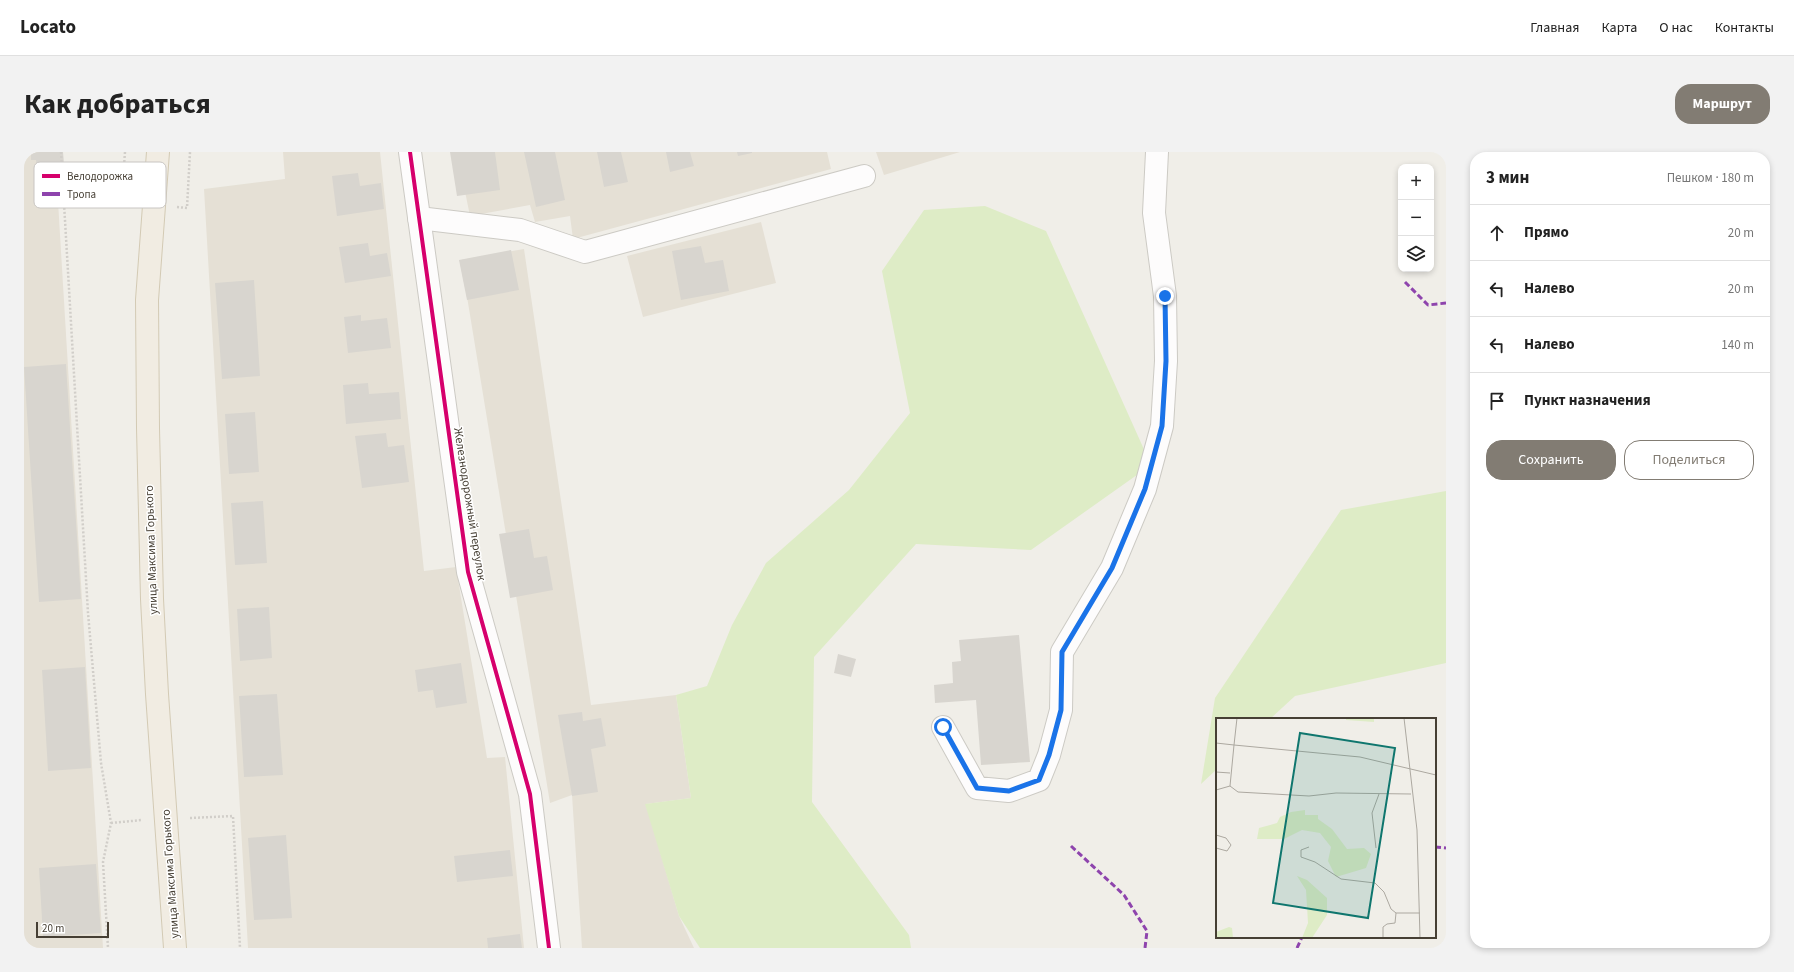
<!DOCTYPE html>
<html lang="ru">
<head>
<meta charset="utf-8">
<style>
	:root { --surface:#fff; --page:#f2f2f2; --text:#222; --muted:#767676; --line:#e0e0e0; --accent:#827c73 }
	body { margin:0; font-family:"Source Sans 3",sans-serif; background:var(--page); color:var(--text) }
	.controls { position:absolute; right:12px; top:12px; display:grid; overflow:hidden; border-radius:8px; box-shadow:0 2px 6px #0003 }
	.controls button { width:36px; height:36px; display:grid; place-items:center; padding:0; border:0; border-bottom:1px solid var(--line); background:var(--surface); color:var(--text); font:20px sans-serif }
	.scale { position:absolute; left:12px; bottom:10px; width:73px; box-sizing:border-box; padding-left:4px; border:2px solid #463f34; border-top:0; font-size:11px; line-height:14px; white-space:nowrap; color:#463f34; -webkit-text-stroke:3px #fff; paint-order:stroke }
	.stop { position:absolute; width:12px; height:12px; margin:-9px; border:3px solid #1a73e8; border-radius:50%; background:#fff }
	.stop.end { background:#1a73e8; border-color:#fff; box-shadow:0 1px 4px #0008 }
	.list { margin:0; padding:0; list-style:none }
	h2 { display:flex; justify-content:space-between; align-items:center; height:52px; margin:0; padding:0 16px; font-size:17px }
	h2 small { font-size:13px; font-weight:400; color:var(--muted) }
	.list li { display:grid; grid-template-columns:26px 1fr auto; gap:12px; align-items:center; box-sizing:border-box; height:56px; padding:0 16px; border-top:1px solid var(--line) }
	.list b { display:block; font-size:15px; white-space:nowrap }
	.list em { font-size:13px; font-style:normal; color:var(--muted) }
	.actions { display:flex; gap:8px; padding:12px 16px }
	.actions a { flex:1; padding:9px 0; border:1px solid var(--accent); border-radius:16px; text-align:center; font-size:14px; color:var(--accent) }
	.actions .main { background:var(--accent); color:#fff }
	.icon { flex:none; width:22px; height:22px; fill:none; stroke:currentColor; stroke-width:2; stroke-linecap:round; stroke-linejoin:round }
	.map { position:relative; flex:none; width:1422px; height:796px; overflow:hidden; border-radius:16px }
	header { display:flex; align-items:center; gap:24px; box-sizing:border-box; height:56px; padding:0 20px; background:var(--surface); border-bottom:1px solid var(--line) }
	header strong { font-size:19px }
	nav { display:flex; gap:22px; margin-inline-start:auto; font-size:14px }
	.intro { display:flex; align-items:center; justify-content:space-between; box-sizing:border-box; height:96px; padding:0 24px }
	h1 { margin:0; font-size:28px }
	.button { padding:10px 18px; border-radius:16px; background:var(--accent); color:#fff; font-size:14px; font-weight:700 }
	main { display:flex; gap:24px; padding:0 24px }
	aside { flex:1; background:var(--surface); border-radius:16px; box-shadow:0 2px 6px #0003 }
	.map>svg:first-child { display:block }
	.residential { fill:#e5e0d5 }
	.green { fill:#deecc6 }
	.building { fill:#d8d5cf }
	.lines { fill:none; stroke-linecap:round; stroke-linejoin:round }
	.minor-casing { stroke:#cccac4; stroke-width:24 }
	.major-casing { stroke:#d3cab4; stroke-width:24 }
	.path { stroke:#d1cec9; stroke-width:2.5; stroke-dasharray:2 2; stroke-linecap:butt }
	.minor { stroke:#fdfcfc; stroke-width:22 }
	.major { stroke:#f1ece2; stroke-width:22 }
	.quiet { stroke:#8e44ad; stroke-width:3; stroke-dasharray:6 3; stroke-linecap:butt }
	.cycleway-casing { stroke:#fff; stroke-width:6 }
	.cycleway { stroke:#d6006c; stroke-width:4 }
	.route { stroke:#1a73e8; stroke-width:5 }
	.labels { text-anchor:middle; stroke-width:3; stroke-linejoin:round; paint-order:stroke }
	.street-label { font-size:12px; fill:#463f34; stroke:#fff }
	.inset-road { fill:none; stroke:#aca8a0; stroke-width:1 }
	.view { fill:#0f766e; fill-opacity:0.15; stroke:#0f766e; stroke-width:2 }
	.inset-edge { fill:none; stroke:#463f34; stroke-width:2 }
	.key { fill:#fff; stroke:#c8c5c2; stroke-width:1 }
	.key-label { font-size:11px; fill:#463f34 }
</style>
</head>
<body>
<header>
<strong>Locato</strong>
<nav><a>Главная</a><a>Карта</a><a>О нас</a><a>Контакты</a></nav>
</header>
<div class="intro"><h1>Как добраться</h1><a class="button">Маршрут</a></div>
<main>
<div class="map">
<svg width="1422" height="796" viewBox="0 0 1422 796">
	<rect width="100%" height="100%" fill="#f0eee8"/>
	<!-- residential -->
	<g class="residential">
		<path d="M0 0H31L79 796H0Z"/>
		<path d="M259 0H356L400 419 432 415 463 606 481 605 500 796H224L180 37 261 27Z"/>
		<path d="M433 0H803L807 17 549 87 546 64 511 70 506 53 446 64Z"/>
		<path d="M852 0H936L860 23Z"/>
		<path d="M737 70 752 131 619 165 603 104Z"/>
		<path d="M500 97 567 553 652 543 667 646 622 652 655 764 670 796H558L548 643 526 651 437 108Z"/>
	</g>
	<!-- green -->
	<g class="green">
		<path d="M961 54 1022 79 1127 313 1007 398 892 392 790 505 788 650 885 783 887 796H676L655 764 621 652 667 646 652 543 683 534 708 473 742 411 825 338 886 261 858 119 900 58Z"/>
		<path d="M1422 339V511L1271 544 1246 567H1193V617L1177 632 1191 546 1317 358Z"/>
	</g>
	<!-- building -->
	<g class="building">
		<path d="M7 0H39L41 23 14 26 12 8H7Z"/>
		<path d="M426 0H471L476 38 433 44Z"/>
		<path d="M500 0H531L541 48 512 55Z"/>
		<path d="M573 0H597L604 30 580 35Z"/>
		<path d="M642 0H666L670 14 646 20Z"/>
		<path d="M713 0H728V1L714 4Z"/>
		<path d="M334 21 336 34 357 31 360 57 313 64 308 24Z"/>
		<path d="M344 91 346 104 363 101 367 124 321 131 315 95Z"/>
		<path d="M677 94 681 111 699 108 705 139 657 148 648 99Z"/>
		<path d="M487 98 495 138 443 148 435 108Z"/>
		<path d="M230 128 236 224 198 227 191 131Z"/>
		<path d="M337 163V169L363 166 367 196 324 201 320 165Z"/>
		<path d="M42 212 57 447 15 450 0 215Z"/>
		<path d="M344 231 345 242 375 240 377 267 322 272 319 233Z"/>
		<path d="M231 260 235 320 205 322 201 262Z"/>
		<path d="M362 281 364 295 380 293 385 330 338 336 331 284Z"/>
		<path d="M239 349 243 411 211 413 207 351Z"/>
		<path d="M505 377 510 406 523 404 529 438 486 446 475 382Z"/>
		<path d="M245 455 248 506 216 509 213 457Z"/>
		<path d="M995 483 1006 610 957 613 952 548 911 551 910 533 929 531 928 510 937 509 935 488Z"/>
		<path d="M814 502 832 507 827 525 810 521Z"/>
		<path d="M437 511 443 551 412 556 409 538 394 540 391 518Z"/>
		<path d="M61 515 67 616 24 619 18 518Z"/>
		<path d="M253 542 259 623 220 625 215 544Z"/>
		<path d="M558 560 559 569 577 566 582 594 567 597 574 640 548 644 534 563Z"/>
		<path d="M262 683 268 766 230 768 224 686Z"/>
		<path d="M486 698 489 724 433 730 430 704Z"/>
		<path d="M72 712 77 781 19 785 15 716Z"/>
		<path d="M496 782 498 796H464L463 786Z"/>
	</g>
	<g class="lines">
		<defs>
			<g id="minor">
				<path d="M386 0 444 420 506 642 525 796"/>
				<path d="M395 66 496 78 561 100 840 24"/>
				<path d="M919 575 953 636 985 639 1015 628 1025 603 1037 558 1038 500 1088 416 1121 337 1138 274 1142 209 1141 144 1130 61 1133 0"/>
			</g>
			<path id="major" d="M134 0 123 148 124 276 128 447 133 542 151 796"/>
		</defs>
		<!-- minor casing -->
		<use href="#minor" class="minor-casing"/>
		<!-- major casing -->
		<use href="#major" class="major-casing"/>
		<!-- path -->
		<g class="path">
			<path d="M37 0 64 461 77 611 87 671 79 710 84 796"/>
			<path d="M101 0 97 54H105"/>
			<path d="M153 55 163 56 166 0"/>
			<path d="M166 666 209 664 216 796"/>
			<path d="M87 671 118 668"/>
		</g>
		<!-- minor -->
		<use href="#minor" class="minor"/>
		<!-- major -->
		<use href="#major" class="major"/>
		<!-- quiet -->
		<g class="quiet">
			<path d="M1381 130 1404 153 1422 151"/>
			<path d="M1047 694 1100 743 1123 779 1121 796"/>
			<path d="M1411 695 1422 696"/>
			<path d="M1273 796 1278 785"/>
		</g>
		<defs>
			<path id="cycleway" d="M386 0 444 420 506 642 525 796"/>
		</defs>
		<!-- cycleway casing -->
		<use href="#cycleway" class="cycleway-casing"/>
		<!-- cycleway -->
		<use href="#cycleway" class="cycleway"/>
	</g>
	<g class="lines">
		<!-- route -->
		<path class="route" d="M919 575 953 636 985 639 1015 628 1025 603 1037 558 1038 500 1088 416 1121 337 1138 274 1142 209 1141 144"/>
	</g>
	<g class="labels">
		<!-- street labels -->
		<g class="street-label">
			<text transform="translate(446 352) rotate(81)" y="4">Железнодорожный переулок</text>
			<text transform="translate(127 398) rotate(-92)" y="4">улица Максима Горького</text>
			<text transform="translate(146 722) rotate(-94)" y="4">улица Максима Горького</text>
		</g>
	</g>
	<!-- overview -->
	<g transform="translate(1192 566)">
		<rect width="220" height="220" fill="#f0eee8"/>
		<path d="M130 0H158V4L130 2ZM89 92V97H102V101L116 111 131 131 148 130 155 136 150 150 120 159 112 143 115 129 104 115 86 112 68 121H41L43 110 61 105 64 99 75 94ZM81 158 91 162 111 180V197L96 220H86L92 205 90 172ZM13 209 16 210 17 220H0V214Z" fill="#deecc6"/>
		<path class="inset-road" d="M21 0 18 27 144 39 220 57M188 0 201 112 204 220M0 25 18 27 14 68 22 74 93 78 120 75 195 76M0 54 14 55M0 72 14 68M0 117 10 120 15 127 11 133 0 130M93 129 85 132V139L99 144 125 161 159 165 168 174 175 191 180 195H204M160 130 156 95 163 76M167 220V209L171 206 179 205 180 195"/>
		<path class="view" d="M84 15 179 30 152 200 57 185Z"/>
		<rect width="220" height="220" class="inset-edge"/>
	</g>
	<!-- legend -->
	<rect x="10" y="10" width="132" height="46" rx="6" class="key"/>
	<rect x="18" y="22" width="18" height="4" fill="#d6006c"/>
	<rect x="18" y="40" width="18" height="4" fill="#8e44ad"/>
	<g class="key-label">
		<text x="43" y="28">Велодорожка</text>
		<text x="43" y="46">Тропа</text>
	</g>
</svg>
<div class="controls">
<button>+</button>
<button>−</button>
<button><svg class="icon" aria-label="layers" viewBox="0 0 24 24"><path d="M12 4l9 5-9 5-9-5zM3 14l9 5 9-5"/></svg></button>
</div>
<div class="scale">20 m</div>
<div class="stop" style="left:919px;top:575px"></div>
<div class="stop end" style="left:1141px;top:144px"></div>
</div>
<aside>
<h2>3 мин<small>Пешком · 180 m</small></h2>
<ul class="list">
<li><svg class="icon" aria-label="ahead" viewBox="0 0 24 24"><path d="M12 20V5M6 11l6-6 6 6"/></svg><div><b>Прямо</b></div><em>20 m</em></li>
<li><svg class="icon" aria-label="left" viewBox="0 0 24 24"><path d="M17 20v-9H6M10 6l-5 5 5 5"/></svg><div><b>Налево</b></div><em>20 m</em></li>
<li><svg class="icon" aria-label="left" viewBox="0 0 24 24"><path d="M17 20v-9H6M10 6l-5 5 5 5"/></svg><div><b>Налево</b></div><em>140 m</em></li>
<li><svg class="icon" aria-label="arrive" viewBox="0 0 24 24"><path d="M6 21V4h12l-3 4 3 4H6"/></svg><div><b>Пункт назначения</b></div></li>
</ul>
<div class="actions"><a class="main">Сохранить</a><a>Поделиться</a></div>
</aside>
</main>
</body>
</html>
